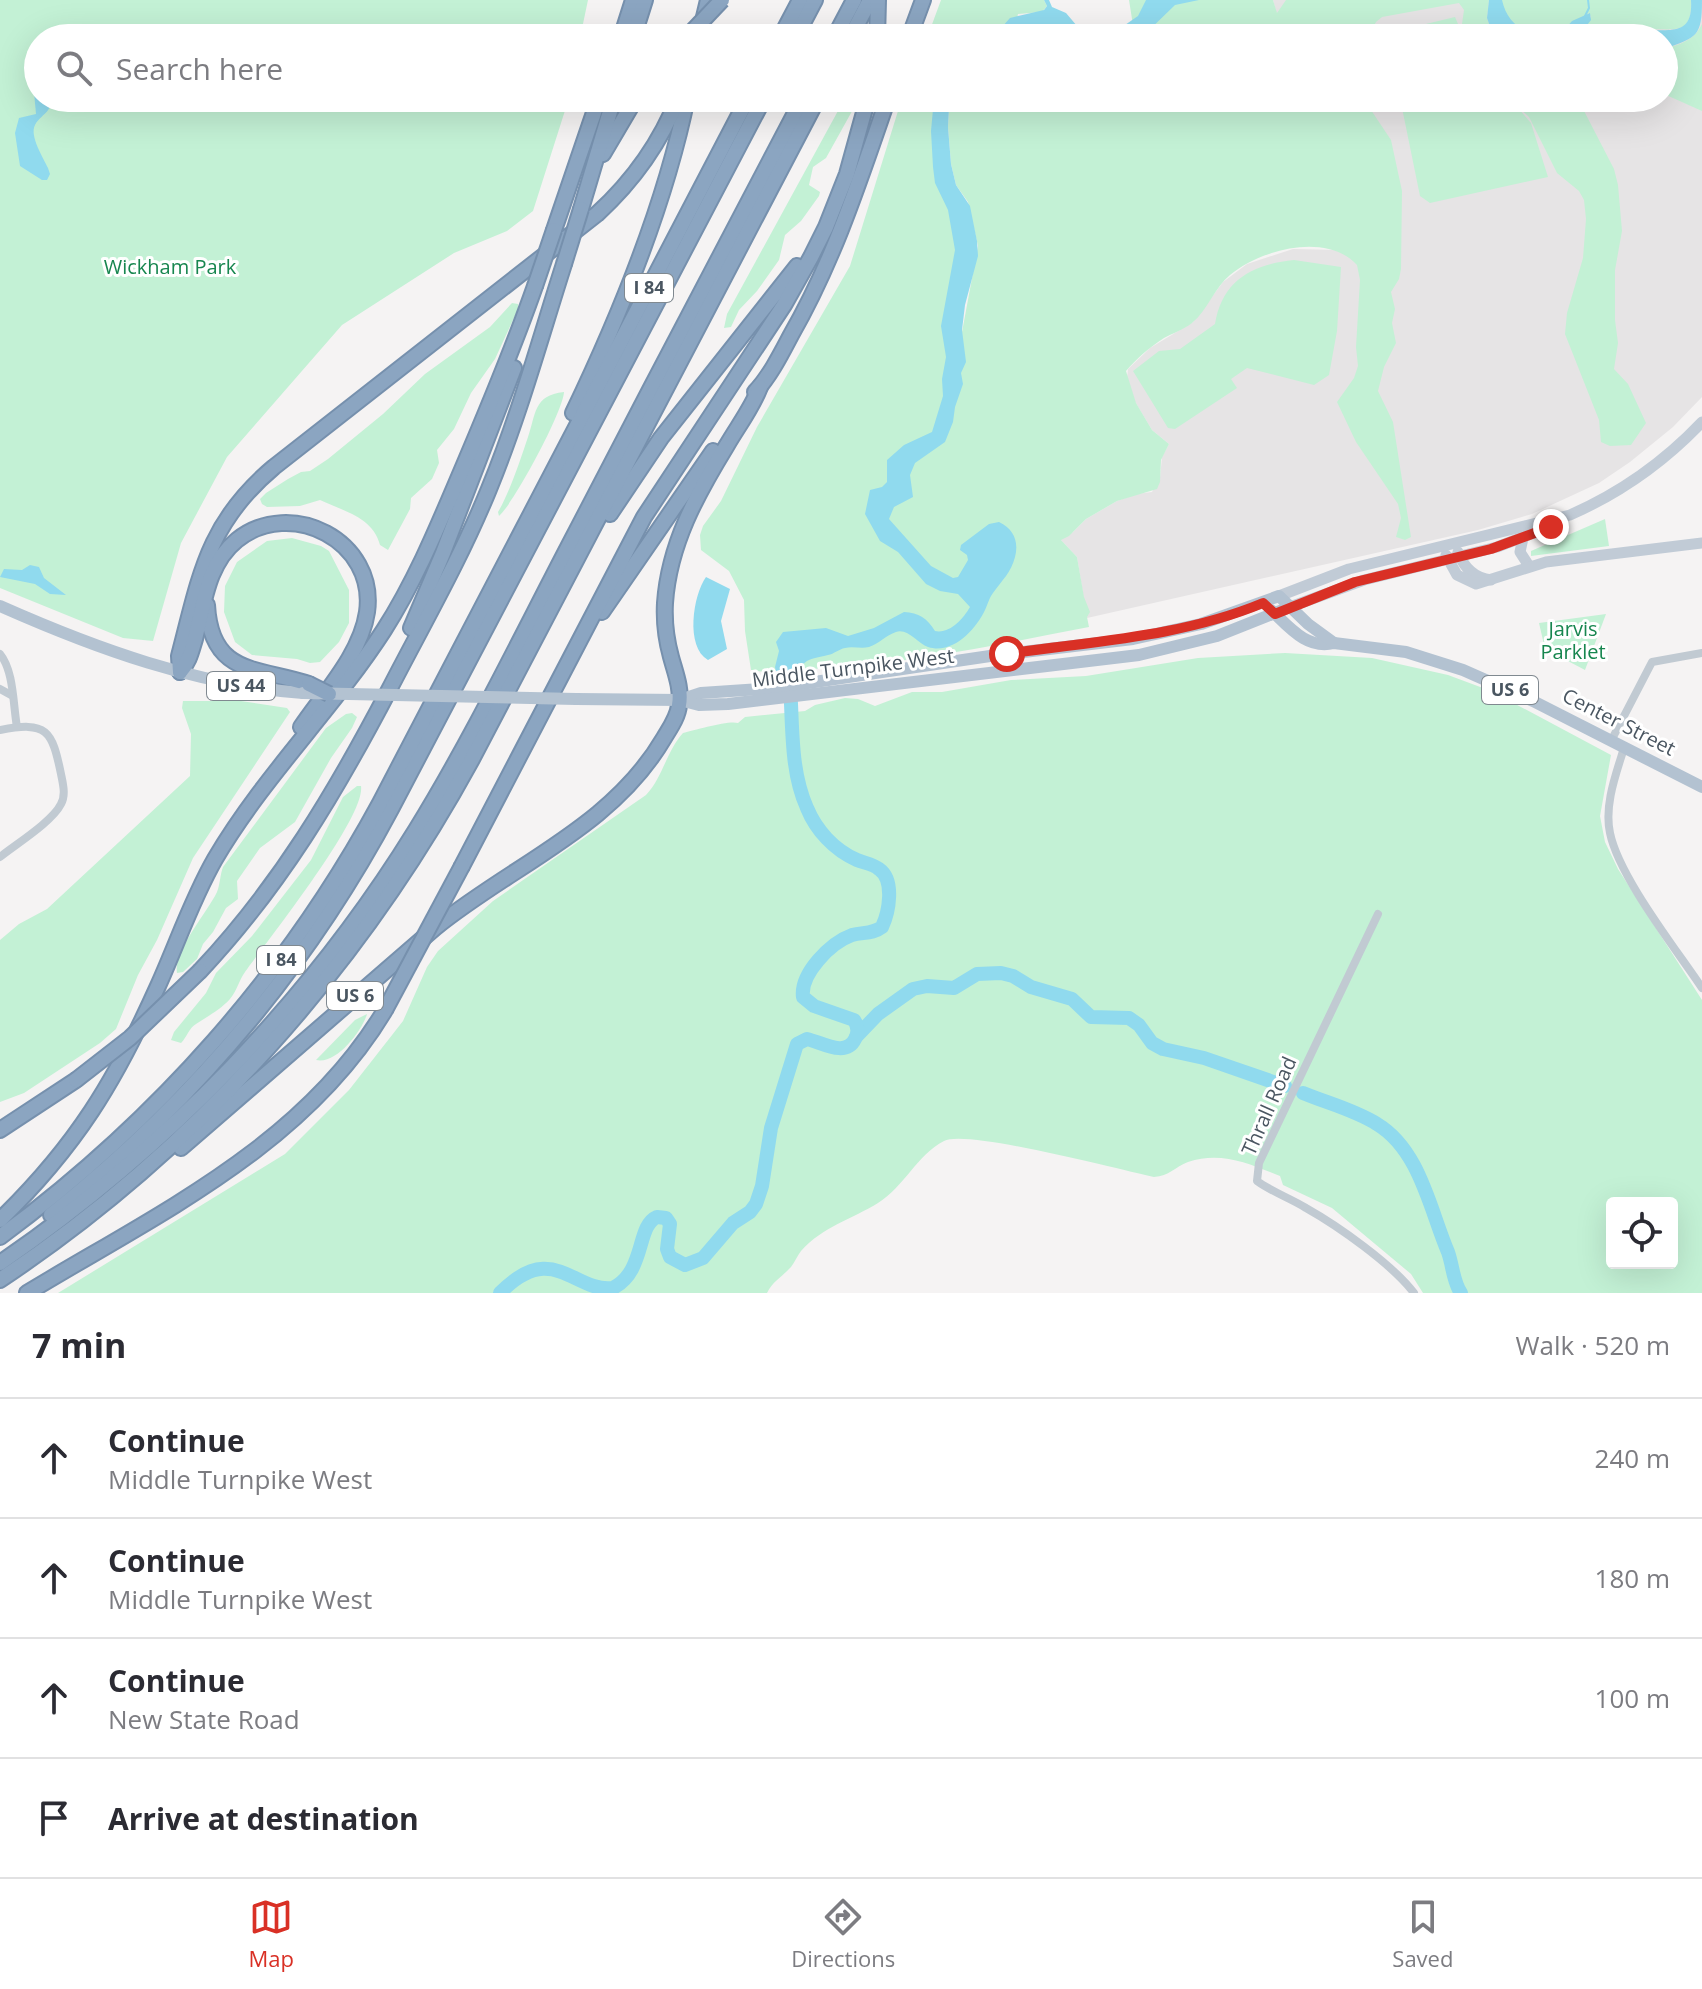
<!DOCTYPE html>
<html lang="en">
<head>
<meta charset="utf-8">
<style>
	:root { --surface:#fff; --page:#f2f2f3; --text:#2b2b33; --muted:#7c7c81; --line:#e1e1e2; --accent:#d93025 }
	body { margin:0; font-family:"Open Sans",sans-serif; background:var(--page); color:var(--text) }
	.controls { position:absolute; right:24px; bottom:24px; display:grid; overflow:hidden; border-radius:8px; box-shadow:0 8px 32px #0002 }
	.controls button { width:72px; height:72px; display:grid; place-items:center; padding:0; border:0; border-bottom:2px solid var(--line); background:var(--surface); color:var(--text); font:40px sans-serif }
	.stop { position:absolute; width:24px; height:24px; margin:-18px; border:6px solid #d93025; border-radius:50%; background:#fff }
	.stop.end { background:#d93025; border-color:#fff; box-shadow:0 2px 8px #0008 }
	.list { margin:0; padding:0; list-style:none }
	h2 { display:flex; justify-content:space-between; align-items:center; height:104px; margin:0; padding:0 32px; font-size:34px }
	h2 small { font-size:26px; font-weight:400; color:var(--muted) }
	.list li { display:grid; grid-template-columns:52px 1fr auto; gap:24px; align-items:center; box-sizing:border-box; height:120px; padding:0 32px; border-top:2px solid var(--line) }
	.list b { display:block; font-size:30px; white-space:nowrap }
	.list p { margin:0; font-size:26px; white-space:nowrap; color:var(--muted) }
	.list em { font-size:26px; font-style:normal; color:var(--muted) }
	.icon { flex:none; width:44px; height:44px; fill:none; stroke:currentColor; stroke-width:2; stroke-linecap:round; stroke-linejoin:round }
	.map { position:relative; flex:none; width:1702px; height:1293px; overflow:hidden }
	.search { position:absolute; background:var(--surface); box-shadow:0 8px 32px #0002; left:24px; right:24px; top:24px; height:88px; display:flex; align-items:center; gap:20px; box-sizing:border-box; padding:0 28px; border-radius:44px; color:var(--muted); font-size:30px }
	.sheet { height:584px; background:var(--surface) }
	nav { display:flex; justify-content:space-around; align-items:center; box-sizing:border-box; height:112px; border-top:2px solid var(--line); background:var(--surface); font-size:22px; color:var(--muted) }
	nav a { display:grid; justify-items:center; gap:4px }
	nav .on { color:var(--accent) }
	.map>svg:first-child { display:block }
	.education { fill:#e6e4e5 }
	.green { fill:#c3f1d5; fill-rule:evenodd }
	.water { fill:#90daee }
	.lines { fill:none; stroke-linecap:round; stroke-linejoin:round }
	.stream { stroke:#90daee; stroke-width:2 }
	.river { stroke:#90daee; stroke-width:14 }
	.motorway-casing { stroke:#7690ad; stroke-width:18 }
	.minor { stroke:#c1cad2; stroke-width:8 }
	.secondary { stroke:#c1cbd6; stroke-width:11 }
	.primary { stroke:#b3c2d1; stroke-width:12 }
	.motorway { stroke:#8ba5c1; stroke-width:14 }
	.motorway-bridge-casing { stroke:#7690ad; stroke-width:18; stroke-linecap:butt }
	.primary-bridge { stroke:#b3c2d1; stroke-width:12 }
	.motorway-bridge { stroke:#8ba5c1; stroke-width:14 }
	.route { stroke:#d93025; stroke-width:10 }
	.labels { text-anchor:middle; stroke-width:6; stroke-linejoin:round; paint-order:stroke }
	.shield { fill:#fff; stroke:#808990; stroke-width:2 }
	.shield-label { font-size:18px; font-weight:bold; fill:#4a5661 }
	.park-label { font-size:20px; fill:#17864f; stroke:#fff }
	.street-label { font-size:20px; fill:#4a5661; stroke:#fff }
</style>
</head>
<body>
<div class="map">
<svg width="1702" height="1293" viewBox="0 0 1702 1293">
	<rect width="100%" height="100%" fill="#f5f3f3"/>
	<!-- education -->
	<g class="education">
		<path d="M1273 0H1495L1501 38H1283Z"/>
		<path d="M1588 0H1702V397L1673 427 1630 462 1599 483 1532 514 1478 530 1087 618 1077 557 1060 539 1073 532 1086 519 1117 501 1136 494 1152 492 1160 477 1162 457 1169 444 1152 430 1134 400 1127 378 1128 369 1150 348 1193 322 1223 282 1247 264 1293 249 1337 250 1298 98H1664V38H1563Z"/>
	</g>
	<!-- green -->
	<g class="green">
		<path d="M0 0H588L580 38H38V98H569L533 211 507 231 454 253 342 325 227 457 181 543 153 641 123 638 0 588Z"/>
		<path d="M941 0H1044L1047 6 1042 12 1018 14 1013 35 1040 30 1065 38H927Z"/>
		<path d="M1129 0H1273L1277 13 1286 0H1489L1487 18 1494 38H1378L1380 35 1455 17 1461 31 1464 10 1459 3 1382 17 1376 22 1367 38H1135Z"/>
		<path d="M1495 0H1691C1693 38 1672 27 1650 30 1642 31 1639 35 1633 38 1626 41 1587 38 1577 38L1591 17 1589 13 1563 38H1501Z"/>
		<path d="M1702 24V111L1664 94V49C1680 44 1694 41 1702 24Z"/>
		<path d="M845 98H858L856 104 826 158 813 167 809 185 820 192 819 196 801 221 785 235 779 260 757 291 739 310 731 327 724 328 727 314Z"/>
		<path d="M902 98H934L956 205 957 297 962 332 978 246 968 202 956 185 951 164 948 127 949 109 954 98H1363L1391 140 1402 191 1401 269 1399 279 1391 292 1395 309 1392 323 1396 343 1384 367 1378 391 1393 422 1411 537 1405 540 1396 537 1401 518 1398 504 1356 442 1337 402 1354 378 1358 366 1356 347 1360 280 1357 265C1327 232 1261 249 1230 275 1214 288 1208 310 1192 323 1183 330 1173 333 1164 338 1150 347 1137 358 1126 371L1136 403 1152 430 1169 444 1161 460 1160 482 1157 489 1117 501 1086 519 1069 536 1061 540 1077 557 1084 597 1090 612 1087 617 1089 627C985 647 881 670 775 670L770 673 751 670 745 631 744 600 729 571 701 550 700 535 703 526 721 501 757 427 850 266Z"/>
		<path d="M1400 98H1596L1585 101 1582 107 1614 169 1618 185 1622 231 1615 270V320L1618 343 1614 369 1628 384 1646 423 1631 445 1610 446 1601 442 1599 420 1565 334 1567 313 1583 258 1586 219 1584 200 1579 191 1557 173 1529 117 1511 100 1531 123 1548 177 1430 203 1420 196Z"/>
		<path d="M1294 260 1341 267 1337 331 1329 375 1314 385 1247 368 1231 379 1237 388 1175 429 1168 428 1133 371 1159 351 1180 349 1215 324C1222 280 1253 264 1294 260Z"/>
		<path d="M512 303 518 304V309L495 359 471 393 454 429 437 450 439 463 432 479 411 498 410 509 388 550 380 545C373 517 343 511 320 500L300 506 267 507 262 504 260 499 266 493 288 479 301 472 310 471 328 459 383 414 425 374 490 327Z"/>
		<path d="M564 392C563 412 514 503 499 516L498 512C509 494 521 458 528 437 536 415 533 395 564 392Z"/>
		<path d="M1605 519 1609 546 1531 556V551Z"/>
		<path d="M292 538 321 546 329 551 349 590V623L339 642 320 662 310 663 297 659 252 655 235 642 224 612 225 586 237 562 267 541Z"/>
		<path d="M1606 614 1585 670 1545 649 1539 623Z"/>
		<path d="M1285 653 1372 658 1448 675 1491 691 1611 755 1600 816 1605 842 1618 869 1702 1000V1293H1423L1411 1274 1332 1208 1283 1185 1280 1176C1249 1164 1222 1151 1188 1162 1175 1167 1169 1176 1154 1177 1120 1170 967 1129 944 1141 917 1155 904 1187 878 1203 852 1219 822 1227 801 1251 797 1256 795 1262 791 1267 782 1277 773 1281 767 1293H58L285 1154 349 1090 403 1021 427 967 438 951 493 901 646 795C663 777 666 752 683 733 695 730 729 720 738 723L745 717 805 711 815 705 845 698 858 699 875 706 912 692H942L1011 680 1086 676 1198 658ZM1612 1203H1672V1263H1612Z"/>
		<path d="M183 701H241L287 708 290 712 193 858 157 940 138 975 116 1029 100 1043 24 1093 0 1102V940L19 924 47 909 190 776 191 734 182 708Z"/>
		<path d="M352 713 357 717 352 728 331 758 295 822 260 848 237 881 238 899 226 908 213 932 203 944 197 959 183 972 177 973C173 951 207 913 217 892 220 885 220 875 223 867L326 728 346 714Z"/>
		<path d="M357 786H361C366 817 267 941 245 972 239 980 237 991 230 999 220 1010 208 1016 196 1024 189 1028 187 1037 181 1043L171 1040 174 1032 206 993 216 973 252 936 311 860 343 797Z"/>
		<path d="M367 1014C362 1031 336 1065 316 1060L355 1020Z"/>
	</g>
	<!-- water -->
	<g class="water">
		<path d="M1044 0H1049L1052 7 1066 13 1083 33 1109 36 1138 16 1146 0H1199L1175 5 1141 38C1117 38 1089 42 1065 38 1054 36 1046 30 1034 30 1019 31 1008 38 992 38L1010 18 1044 10 1047 6Z"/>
		<path d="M1489 0H1502C1508 28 1532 39 1559 36L1572 21 1590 13 1591 20 1577 38H1494L1487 18Z"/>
		<path d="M1691 0H1702C1702 37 1697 37 1664 49V38H1633C1653 19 1694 48 1691 0Z"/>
		<path d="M38 87V98H51C52 113 41 114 35 125 29 136 44 159 48 168L50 174 47 180H42L20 166 15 133 19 118 36 114 34 92Z"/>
		<path d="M934 98H954L949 109 948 127 951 164 956 185 970 206 977 241 978 256 965 305 962 330 966 362 961 373 963 384 955 407 953 422 945 442 915 463 910 475 913 497 894 507 889 519 931 566 953 578 958 577 968 560 967 555 960 550 961 545 989 524 999 522C1014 529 1019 542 1015 557 1011 573 1002 580 993 593 989 598 988 604 985 610 976 629 953 655 928 647 918 644 908 628 896 632 886 635 879 644 869 647 861 649 853 646 845 648 839 649 834 654 828 655 806 660 799 660 798 684L779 687 775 667 779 651 776 642 783 632 826 628 848 636 874 628 904 612C919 613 927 618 935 631 950 634 963 619 970 607L958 594 940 591 926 584 898 552 880 541 865 514 870 490 882 487 887 482V460L904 445 932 432 943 396 942 379 946 357 941 326 955 250 948 210 935 183 933 167 931 131Z"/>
		<path d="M30 565 39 567 44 578 66 595 50 594 35 584 0 577 4 569 22 570Z"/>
		<path d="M706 577 730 589 721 621 727 649 708 660C685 647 693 595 706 577Z"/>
	</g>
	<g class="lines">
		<!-- stream -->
		<path class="stream" d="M1584 18 1589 8 1588 0"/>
		<!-- river -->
		<g class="river">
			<path d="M856 1037 878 1014 913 989 927 986 954 988 977 974 1001 973 1013 976 1031 987 1072 999 1091 1017 1129 1018 1139 1025 1152 1043 1163 1049 1204 1058 1285 1086"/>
			<path d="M1303 1093C1327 1103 1355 1110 1377 1124 1420 1150 1430 1210 1448 1252 1453 1266 1453 1282 1461 1293"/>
			<path d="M500 1293C553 1239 574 1293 613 1288 646 1271 636 1226 657 1217L666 1218 670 1224 667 1249 670 1257 685 1265 703 1258 733 1223 750 1212 756 1204 762 1186 771 1128 797 1044 807 1039C821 1042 846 1058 855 1039 859 1032 858 1026 854 1020L814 1006 803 997C800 974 830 943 852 935 863 932 873 934 882 927 889 912 895 880 879 869 873 864 864 863 857 860 834 850 816 830 807 808 790 770 793 726 790 686"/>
		</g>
		<defs>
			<g id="motorway">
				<path d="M621 38 633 0"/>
				<path d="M633 38 645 0"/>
				<path d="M699 38 708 0"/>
				<path d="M780 38 800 0"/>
				<path d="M795 38 815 0"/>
				<path d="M834 38 854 0"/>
				<path d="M850 38 870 0"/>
				<path d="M877 38 878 0"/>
				<path d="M909 38 923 0"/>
				<path d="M603 154 636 98"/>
				<path d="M581 209 614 98"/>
				<path d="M554 230 599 98"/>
				<path d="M755 392C770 376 781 354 791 335 834 260 860 179 888 98"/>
				<path d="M573 413C620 315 665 205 687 98"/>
				<path d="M610 514 661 438 797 266"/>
				<path d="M207 605C211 676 258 667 309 684"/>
				<path d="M602 612 713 451"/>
				<path d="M411 628 443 553 514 368"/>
				<path d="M180 672 179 656C200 576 207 523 274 467L597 214C633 181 660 144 678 98"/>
				<path d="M180 672C189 662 191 652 195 639 204 604 207 564 237 540 291 497 377 541 367 612 361 654 324 693 301 727"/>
				<path d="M462 866 644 517 784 305 811 257 826 227 847 174 868 98"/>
				<path d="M200 971C280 886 335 793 389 690 423 624 461 558 489 489 519 416 540 339 564 264"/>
				<path d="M0 1130 76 1080"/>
				<path d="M181 1148 436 927C514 864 612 827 664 738 670 728 678 717 679 705 682 689 675 672 671 657 666 639 664 621 665 603 669 544 697 494 727 445 738 426 752 408 760 387"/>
				<path d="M51 1215C191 1104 307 967 391 809L764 98"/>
				<path d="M0 1220C76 1146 115 1082 158 986 177 944 192 899 215 859 263 777 333 709 384 630 416 580 438 526 461 472 487 411 513 349 535 286"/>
				<path d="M0 1237C157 1121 287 975 380 803L748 98"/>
				<path d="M0 1263C166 1149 310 1002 416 830 475 734 524 631 576 532 651 387 727 243 803 98"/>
				<path d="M0 1280C197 1149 358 968 471 761L818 98"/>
				<path d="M27 1293C157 1214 304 1146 385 1010"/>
			</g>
		</defs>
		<!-- motorway casing -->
		<use href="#motorway" class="motorway-casing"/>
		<!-- minor -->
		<g class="minor">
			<path d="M0 654C14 671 13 705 17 727"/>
			<path d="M0 689 11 695"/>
			<path d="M0 730C47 721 52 730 61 774 63 784 66 795 61 804 52 822 16 844 0 857"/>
			<path d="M1611 741 1652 662 1702 653"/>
			<path d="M1624 748C1616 774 1604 805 1610 833 1619 877 1676 949 1702 988"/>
			<path d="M1378 914 1259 1163 1257 1181C1272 1192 1290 1198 1306 1208 1338 1226 1392 1264 1414 1293"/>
		</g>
		<!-- secondary -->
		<g class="secondary">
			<path d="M1523 538 1520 552 1529 566"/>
			<path d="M1458 552C1464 568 1474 578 1491 580"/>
			<path d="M1446 555 1457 575 1476 584 1546 562 1702 543"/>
			<path d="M1279 596 1349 569 1570 515C1620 493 1665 461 1702 422"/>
			<path d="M1290 607 1364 580 1497 547 1557 524"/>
		</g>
		<!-- primary -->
		<g class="primary">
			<path d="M0 606C97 649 196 685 303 693"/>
			<path d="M1271 610C1289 627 1307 650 1334 643L1406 652 1463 670 1533 701 1702 787"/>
			<path d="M576 699 680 700 701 693 774 688 990 656 1133 639 1201 624 1279 596 1308 624 1334 643"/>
			<path d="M680 700 699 705 728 704 1139 655 1217 636 1290 607"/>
		</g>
		<!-- motorway -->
		<use href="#motorway" class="motorway"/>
		<defs>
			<g id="motorway-bridge">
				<path d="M686 38 722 0"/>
				<path d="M564 264 581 209"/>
				<path d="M535 286 554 230"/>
				<path d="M309 684 329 694"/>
				<path d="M385 1010 462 866"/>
				<path d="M76 1080 130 1038 200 971"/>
			</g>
		</defs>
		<!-- motorway-bridge casing -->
		<use href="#motorway-bridge" class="motorway-bridge-casing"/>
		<!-- primary-bridge -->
		<path class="primary-bridge" d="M303 693 576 699"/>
		<!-- motorway-bridge -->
		<use href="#motorway-bridge" class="motorway-bridge"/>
	</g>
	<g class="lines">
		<!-- route -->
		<path class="route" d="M1007 654C1094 641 1181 637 1263 603L1275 614 1355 582 1491 549 1551 527"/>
	</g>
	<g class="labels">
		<!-- shield labels -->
		<g class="shield">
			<rect x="625" y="274" width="48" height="28" rx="6"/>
			<rect x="207" y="672" width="68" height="28" rx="6"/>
			<rect x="1482" y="676" width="56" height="28" rx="6"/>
			<rect x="257" y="946" width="48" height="28" rx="6"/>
			<rect x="327" y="982" width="56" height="28" rx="6"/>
		</g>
		<g class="shield-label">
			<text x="649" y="294">I 84</text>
			<text x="241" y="692">US 44</text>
			<text x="1510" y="696">US 6</text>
			<text x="281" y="966">I 84</text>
			<text x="355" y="1002">US 6</text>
		</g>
		<!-- park labels -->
		<g class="park-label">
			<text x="170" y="274">Wickham Park</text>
			<text x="1573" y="636">Jarvis<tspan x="1573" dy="23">Parklet</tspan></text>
		</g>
		<!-- street labels -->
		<g class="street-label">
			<text transform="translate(853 668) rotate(-7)" y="7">Middle Turnpike West</text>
			<text transform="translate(1619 722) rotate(27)" y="7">Center Street</text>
			<text transform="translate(1269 1106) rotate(-66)" y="7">Thrall Road</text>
		</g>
	</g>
</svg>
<div class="controls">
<button><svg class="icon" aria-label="locate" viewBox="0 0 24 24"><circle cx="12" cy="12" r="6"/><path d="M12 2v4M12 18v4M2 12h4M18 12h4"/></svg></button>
</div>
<div class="stop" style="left:1007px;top:654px"></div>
<div class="stop end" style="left:1551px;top:527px"></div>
<div class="search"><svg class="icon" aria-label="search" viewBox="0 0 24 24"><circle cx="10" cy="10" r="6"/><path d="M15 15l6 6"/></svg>Search here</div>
</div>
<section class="sheet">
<h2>7 min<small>Walk · 520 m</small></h2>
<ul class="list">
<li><svg class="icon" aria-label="ahead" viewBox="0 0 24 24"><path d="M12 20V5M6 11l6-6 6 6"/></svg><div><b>Continue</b><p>Middle Turnpike West</p></div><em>240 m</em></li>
<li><svg class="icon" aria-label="ahead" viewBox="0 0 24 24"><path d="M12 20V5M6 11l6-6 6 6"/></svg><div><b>Continue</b><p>Middle Turnpike West</p></div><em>180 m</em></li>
<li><svg class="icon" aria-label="ahead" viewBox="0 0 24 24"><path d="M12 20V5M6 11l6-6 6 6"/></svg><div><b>Continue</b><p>New State Road</p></div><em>100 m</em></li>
<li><svg class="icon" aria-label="arrive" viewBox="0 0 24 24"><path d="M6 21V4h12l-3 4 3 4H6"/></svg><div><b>Arrive at destination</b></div></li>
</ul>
</section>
<nav>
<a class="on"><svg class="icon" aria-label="map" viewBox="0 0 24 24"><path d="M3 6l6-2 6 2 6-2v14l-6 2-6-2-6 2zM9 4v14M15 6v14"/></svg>Map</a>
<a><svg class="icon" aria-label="directions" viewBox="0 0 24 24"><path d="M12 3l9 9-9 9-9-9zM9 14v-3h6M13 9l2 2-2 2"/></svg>Directions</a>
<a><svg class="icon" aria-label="saved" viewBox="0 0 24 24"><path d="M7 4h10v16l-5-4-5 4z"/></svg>Saved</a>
</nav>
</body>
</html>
